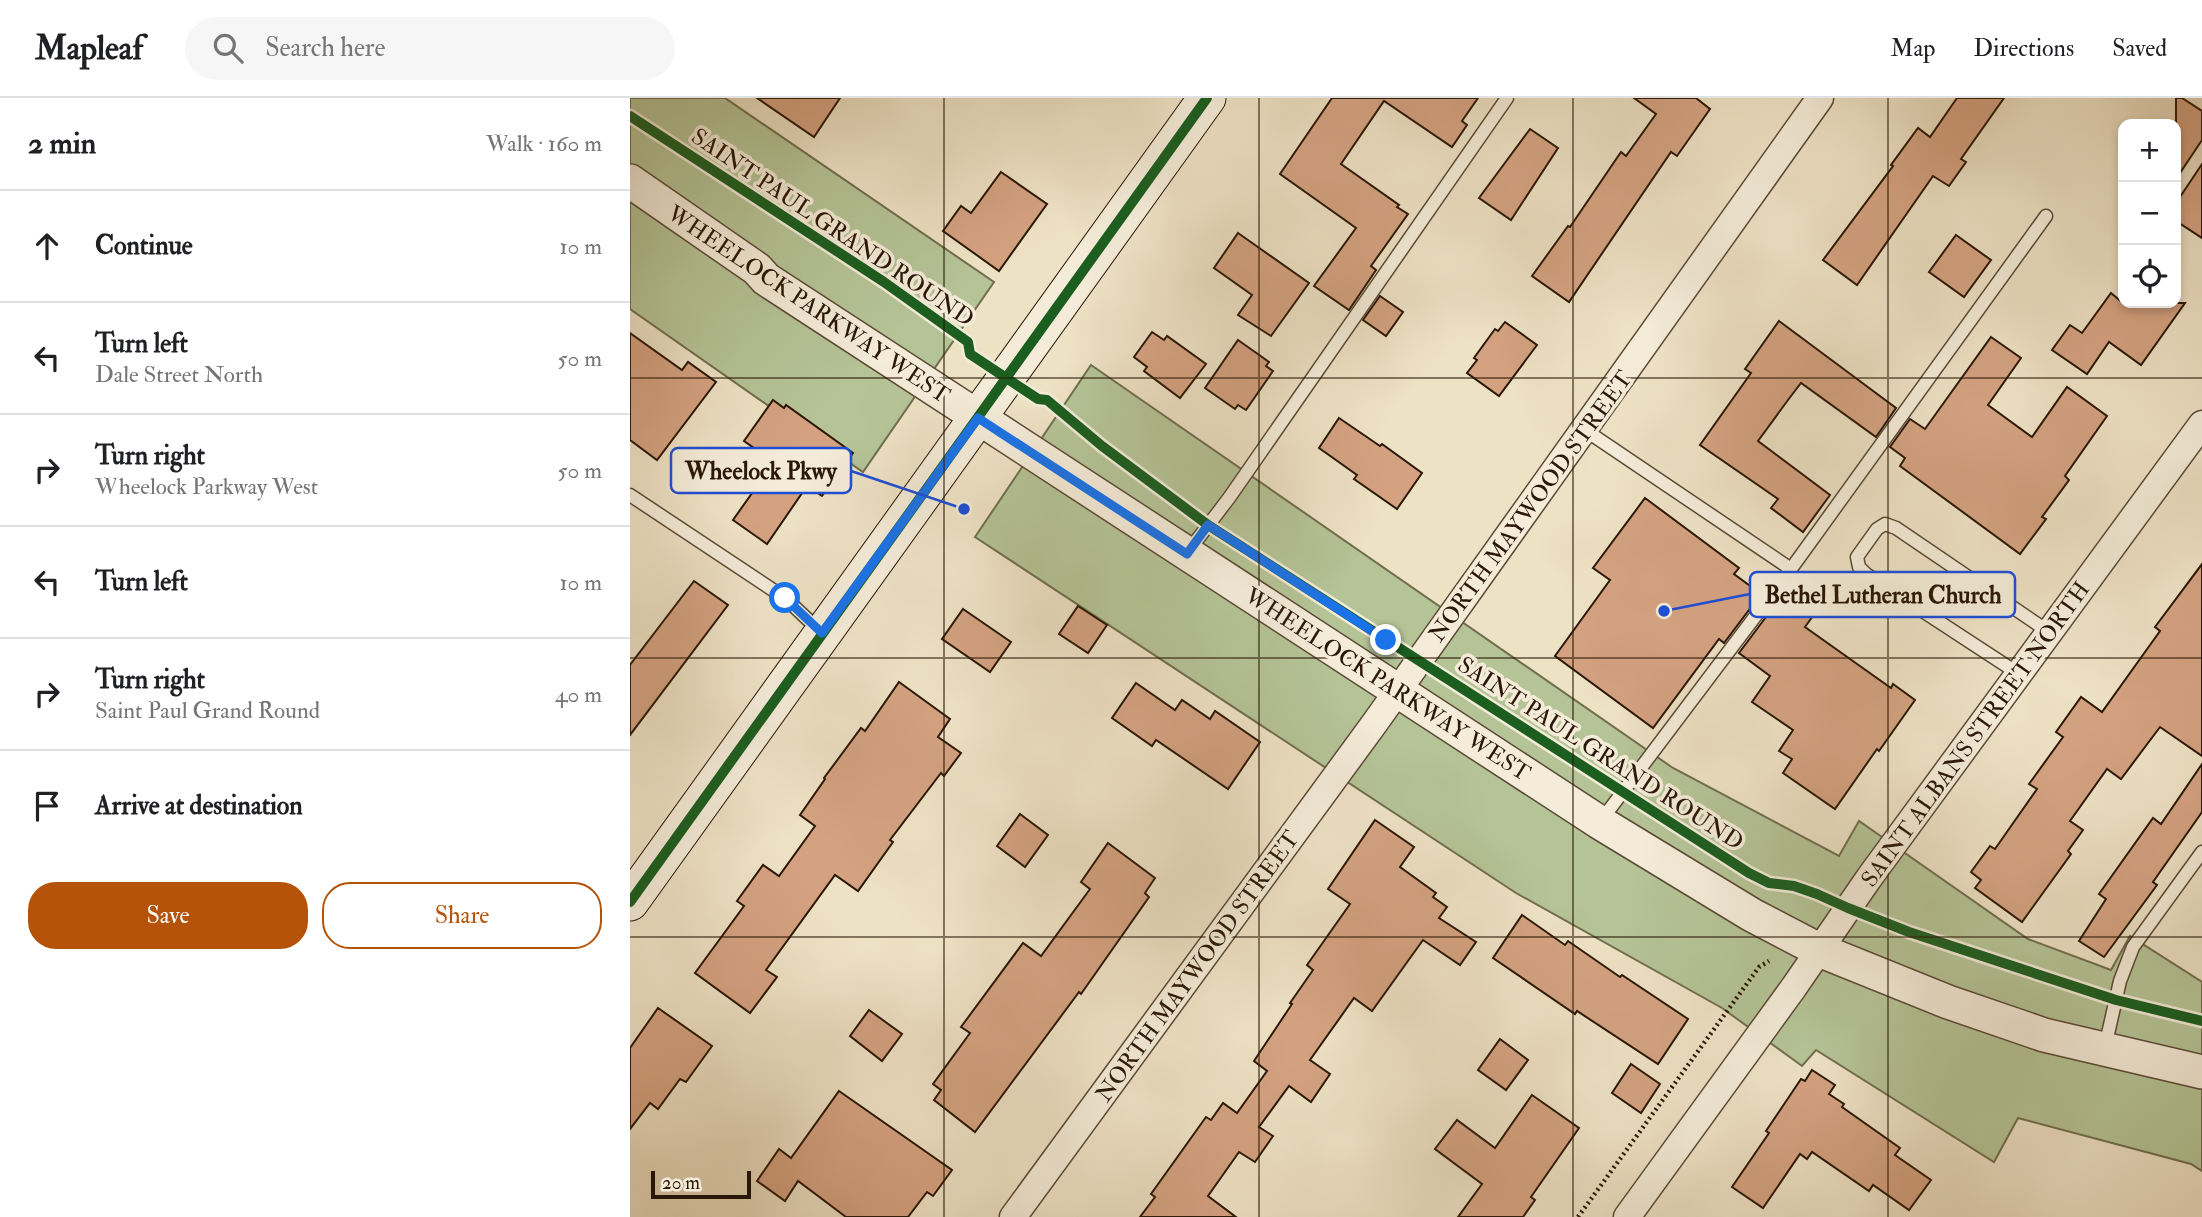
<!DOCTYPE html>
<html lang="en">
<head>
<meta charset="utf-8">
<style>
	:root { --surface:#fff; --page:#f6f6f6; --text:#202124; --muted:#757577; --line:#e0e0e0; --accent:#b45309 }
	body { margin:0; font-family:"IM FELL Double Pica",serif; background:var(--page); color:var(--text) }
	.controls { position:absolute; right:21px; top:21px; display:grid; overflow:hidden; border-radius:14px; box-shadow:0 4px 10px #0003 }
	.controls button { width:63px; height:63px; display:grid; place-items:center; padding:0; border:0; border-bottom:2px solid var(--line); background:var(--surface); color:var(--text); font:35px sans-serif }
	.scale { position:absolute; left:21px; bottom:18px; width:100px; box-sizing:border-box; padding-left:7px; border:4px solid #2a1706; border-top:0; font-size:19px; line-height:24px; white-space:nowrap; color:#2a1706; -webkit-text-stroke:5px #f4ecd9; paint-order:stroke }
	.stop { position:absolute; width:21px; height:21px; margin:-16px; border:5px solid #1a73e8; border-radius:50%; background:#fff }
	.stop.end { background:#1a73e8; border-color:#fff; box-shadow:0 2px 7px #0008 }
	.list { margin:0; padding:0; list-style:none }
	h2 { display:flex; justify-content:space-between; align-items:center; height:91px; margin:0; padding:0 28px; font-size:30px }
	h2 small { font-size:23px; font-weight:400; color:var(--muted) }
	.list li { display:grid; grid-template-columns:46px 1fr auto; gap:21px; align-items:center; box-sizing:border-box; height:112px; padding:0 28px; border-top:2px solid var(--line) }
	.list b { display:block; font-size:26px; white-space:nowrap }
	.list p { margin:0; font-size:23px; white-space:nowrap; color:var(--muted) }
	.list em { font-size:23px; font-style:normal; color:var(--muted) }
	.actions { display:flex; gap:14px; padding:21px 28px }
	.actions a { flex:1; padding:16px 0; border:2px solid var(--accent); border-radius:28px; text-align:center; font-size:24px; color:var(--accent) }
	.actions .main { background:var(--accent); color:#fff }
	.icon { flex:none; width:38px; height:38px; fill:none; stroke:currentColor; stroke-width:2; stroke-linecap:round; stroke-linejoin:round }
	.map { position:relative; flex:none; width:1572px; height:1119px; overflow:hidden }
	header { display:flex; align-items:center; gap:42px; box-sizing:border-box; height:98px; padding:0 35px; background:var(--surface); border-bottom:2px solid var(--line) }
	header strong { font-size:33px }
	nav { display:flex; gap:38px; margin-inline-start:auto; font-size:24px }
	.search { width:490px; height:63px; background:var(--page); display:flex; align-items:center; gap:18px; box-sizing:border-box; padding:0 24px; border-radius:38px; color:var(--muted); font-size:26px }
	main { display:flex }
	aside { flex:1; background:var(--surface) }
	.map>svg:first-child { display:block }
	.green { fill:#b5c497; stroke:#706e4e; stroke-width:2 }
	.building { fill:#d4a281; stroke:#2a1706; stroke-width:2 }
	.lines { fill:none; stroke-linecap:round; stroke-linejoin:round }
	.service-casing { stroke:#5b4a36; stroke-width:15 }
	.minor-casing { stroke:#5b4a36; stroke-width:29 }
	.tertiary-casing { stroke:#5b4a36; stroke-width:36 }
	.secondary-casing { stroke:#2a1706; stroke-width:39 }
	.path { stroke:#2a1706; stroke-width:4.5; stroke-dasharray:2 3.5; stroke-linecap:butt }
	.service { stroke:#f4ecd9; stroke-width:12 }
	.minor { stroke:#f4ecd9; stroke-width:26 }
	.tertiary { stroke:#f4ecd9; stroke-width:33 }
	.secondary { stroke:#f4ecd9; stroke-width:37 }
	.cycleway-casing { stroke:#f4ecd9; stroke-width:15 }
	.cycleway { stroke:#1b5e20; stroke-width:10 }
	.route { stroke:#1a73e8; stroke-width:9 }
	.grid { fill:none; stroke:#2a1706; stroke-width:2; stroke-opacity:0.55 }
	.labels { text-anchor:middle; stroke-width:7; stroke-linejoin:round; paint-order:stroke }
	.street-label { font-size:23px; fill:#2a1706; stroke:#f4ecd9 }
	.leader { fill:none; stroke:#1d4ed8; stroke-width:2.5 }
	.callout-dot { fill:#1d4ed8; stroke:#f4ecd9; stroke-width:2.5 }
	.callout { fill:#f4ecd9; stroke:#1d4ed8; stroke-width:2.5 }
	.callout-label { font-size:24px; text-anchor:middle; font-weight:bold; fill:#2a1706 }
</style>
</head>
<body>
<header>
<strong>Mapleaf</strong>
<div class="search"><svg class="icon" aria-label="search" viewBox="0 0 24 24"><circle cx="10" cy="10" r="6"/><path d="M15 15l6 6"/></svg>Search here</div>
<nav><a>Map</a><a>Directions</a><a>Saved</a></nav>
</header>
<main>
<aside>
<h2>2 min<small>Walk · 160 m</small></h2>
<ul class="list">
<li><svg class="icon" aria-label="ahead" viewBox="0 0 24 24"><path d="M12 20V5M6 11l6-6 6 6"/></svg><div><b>Continue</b></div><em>10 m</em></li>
<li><svg class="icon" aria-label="left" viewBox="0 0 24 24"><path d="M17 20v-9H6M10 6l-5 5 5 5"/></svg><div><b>Turn left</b><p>Dale Street North</p></div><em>50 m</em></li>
<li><svg class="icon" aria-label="right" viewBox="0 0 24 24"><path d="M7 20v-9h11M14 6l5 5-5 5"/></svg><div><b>Turn right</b><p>Wheelock Parkway West</p></div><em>50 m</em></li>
<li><svg class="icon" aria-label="left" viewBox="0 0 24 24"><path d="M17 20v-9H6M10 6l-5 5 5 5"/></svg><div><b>Turn left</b></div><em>10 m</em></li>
<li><svg class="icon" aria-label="right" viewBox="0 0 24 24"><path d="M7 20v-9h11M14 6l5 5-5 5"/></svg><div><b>Turn right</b><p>Saint Paul Grand Round</p></div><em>40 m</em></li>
<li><svg class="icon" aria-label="arrive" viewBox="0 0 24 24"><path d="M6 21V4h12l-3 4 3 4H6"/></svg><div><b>Arrive at destination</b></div></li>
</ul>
<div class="actions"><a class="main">Save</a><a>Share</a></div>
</aside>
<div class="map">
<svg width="1572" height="1119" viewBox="0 0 1572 1119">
	<rect width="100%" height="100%" fill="#eee2c5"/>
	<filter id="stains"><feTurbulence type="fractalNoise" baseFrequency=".00286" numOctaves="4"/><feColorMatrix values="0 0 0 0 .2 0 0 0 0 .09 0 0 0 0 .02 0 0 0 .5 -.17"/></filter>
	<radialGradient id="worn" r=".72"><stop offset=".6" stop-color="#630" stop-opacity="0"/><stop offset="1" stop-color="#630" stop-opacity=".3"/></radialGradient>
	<!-- green -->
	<g class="green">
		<path d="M0 0H95L364 184 233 374 0 211Z"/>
		<path d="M461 267 1043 670 1209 758 1229 723 1398 841 1481 872 1500 838 1572 884V1073L1561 1066 1388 1020 1364 1064 1186 952 1172 968 1092 910 886 795 345 439Z"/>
	</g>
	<!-- building -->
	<g class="building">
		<path d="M127 0H210L184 39Z"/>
		<path d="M702 0H848L832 23 837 27 822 49 754 3 711 66 769 107 767 109 778 116 741 168 746 172 719 212 684 188 726 130 650 76Z"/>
		<path d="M1004 0H1066L1080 11 1047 58 1041 54 939 204 902 178 938 128 940 129 991 54 996 58 1026 16Z"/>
		<path d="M1327 0H1374L1331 61 1336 64 1319 88 1303 78 1227 187 1193 162 1263 68 1261 67 1288 30 1300 39Z"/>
		<path d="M1546 0H1552L1572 13V42L1546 81Z"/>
		<path d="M900 31 928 50 881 122 849 100Z"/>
		<path d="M1572 66V140L1546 123V105Z"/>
		<path d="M371 74 417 106 369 173 313 133 331 108 341 115Z"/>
		<path d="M608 135 679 185 641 238 608 217 622 197 584 170Z"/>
		<path d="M1326 137 1361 162 1334 199 1299 174Z"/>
		<path d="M1481 195 1493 205H1555L1511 267 1479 244 1457 276 1422 252 1440 227 1452 235Z"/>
		<path d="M750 198 773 214 756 238 733 222Z"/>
		<path d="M1149 223 1266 310 1246 339 1171 285 1158 302 1128 343 1200 397 1173 434 1141 410 1148 401 1070 347 1121 275 1115 271Z"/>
		<path d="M875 224 907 247 869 298 837 275 847 262 844 260 865 231 868 233Z"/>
		<path d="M522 234 534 242 537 238 576 266 550 300 514 273 517 269 504 259Z"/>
		<path d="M0 235 52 272 58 264 86 284 27 362 0 342Z"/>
		<path d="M1361 239 1391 260 1358 307 1402 339 1437 289 1477 318 1435 378 1439 382 1412 419 1416 421 1390 456 1270 368 1275 360 1260 349 1280 321 1295 331Z"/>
		<path d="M608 242 639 264 636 268 643 273 616 312 608 307 605 311 575 290Z"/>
		<path d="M143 302 154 310 156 307 223 355 192 398 177 388 137 446 103 422 144 364 114 343Z"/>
		<path d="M709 320 750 348 752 346 792 375 767 411 724 381 727 377 689 350Z"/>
		<path d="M1015 400 1109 470 1104 476 1131 496 1094 545 1089 541 1023 630 925 558 980 482 963 470Z"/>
		<path d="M1572 466V658L1530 629 1491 681 1477 671 1440 723 1453 732 1438 753 1441 756 1392 824 1345 790 1351 782 1341 774 1360 748 1365 751 1407 691 1399 686 1433 639 1426 634 1451 599 1472 614 1530 533 1525 529Z"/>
		<path d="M1171 481 1196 500 1175 529 1261 590 1263 586 1285 602 1249 653 1247 651 1205 711 1153 675 1162 661 1149 653 1163 632 1122 604 1140 578 1109 555 1145 507 1150 510Z"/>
		<path d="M64 483 98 507 0 637V567Z"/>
		<path d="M448 508 477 527 458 555 429 536Z"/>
		<path d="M333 511 381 544 360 574 312 541Z"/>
		<path d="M269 584 320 621 308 639 331 655 314 678 311 675 260 742 263 744 228 793 205 777 136 872 147 879 120 915 65 875 114 808 107 803 133 767 149 778 185 728 170 717 195 681 194 680 231 630 235 633Z"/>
		<path d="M506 585 545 612 552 602 580 621 585 613 630 644 598 691 526 642 522 648 482 620Z"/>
		<path d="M1572 666V714L1523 784 1527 787 1474 859 1449 843 1476 801 1469 796 1523 720 1531 726Z"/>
		<path d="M390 716 418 737 395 769 367 748Z"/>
		<path d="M745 722 784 749 770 769 806 795 803 799 817 809 809 820 846 844 830 867 793 842 742 913 724 900 680 962 700 976 681 1004 659 988 629 1029 643 1038 625 1064 609 1054 578 1098 606 1119H510L525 1099 521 1096 576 1019 581 1022 593 1005 607 1015 637 973 624 963 662 906 660 905 683 872 677 867 720 806 698 791Z"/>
		<path d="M478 745 525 780 515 795 519 799 451 896 449 894 345 1034 304 1002 311 992 303 986 340 935 331 929 393 845 411 858 460 791 451 784Z"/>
		<path d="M892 817 935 847 938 843 990 879 992 877 1058 921 1028 966 947 913 945 916 863 860Z"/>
		<path d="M28 910 82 948 56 984 50 981 28 1011 20 1005 0 1031V950Z"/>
		<path d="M239 912 272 936 252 963 220 938Z"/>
		<path d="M870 941 898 962 876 992 848 972Z"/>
		<path d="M1001 966 1030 986 1011 1015 982 995Z"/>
		<path d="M1182 972 1205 987 1199 996 1214 1006 1212 1009 1270 1050 1265 1057 1301 1082 1279 1112 1243 1087 1239 1093 1182 1054 1177 1061 1170 1056 1133 1110 1102 1089 1139 1035 1136 1033 1171 981 1175 983Z"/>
		<path d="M209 993 322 1072 303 1098 297 1094 278 1119H216L168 1083 155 1103 127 1083 149 1051 161 1060Z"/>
		<path d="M902 997 949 1030 901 1099 905 1102 893 1119H828L852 1086 805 1051 827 1022 865 1050Z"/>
	</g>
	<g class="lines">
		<defs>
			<g id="service">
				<path d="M955 332 1161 471"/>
				<path d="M0 397 155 500 190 533"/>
				<path d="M557 455 599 400 877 0"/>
				<path d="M1389 576 1236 476 1229 469 1227 459 1247 431 1255 426 1266 430 1419 534"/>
				<path d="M970 724 1161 471 1416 118"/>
				<path d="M1475 949 1490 883 1503 849 1572 754"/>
			</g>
			<g id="minor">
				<path d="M383 1119 744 626 1190 0"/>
				<path d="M997 1119 1164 889 1239 780 1572 326"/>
			</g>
			<path id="tertiary" d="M0 83 127 171 136 181 969 724 1122 817 1189 852 1318 904 1414 937 1572 974"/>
			<path id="secondary" d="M0 804 577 0"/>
		</defs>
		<!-- service casing -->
		<use href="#service" class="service-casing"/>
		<!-- minor casing -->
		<use href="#minor" class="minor-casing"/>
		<!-- tertiary casing -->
		<use href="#tertiary" class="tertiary-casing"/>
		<!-- secondary casing -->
		<use href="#secondary" class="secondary-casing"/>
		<!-- path -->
		<path class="path" d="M948 1119 1129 869 1139 863"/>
		<!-- service -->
		<use href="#service" class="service"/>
		<!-- minor -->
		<use href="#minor" class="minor"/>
		<!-- tertiary -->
		<use href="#tertiary" class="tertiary"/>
		<!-- secondary -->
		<use href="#secondary" class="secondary"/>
		<defs>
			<g id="cycleway">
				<path d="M0 18 254 184 338 244 340 256 408 301 417 302 472 348 578 427 1119 775 1139 785 1164 788 1187 796 1218 810 1279 834 1486 902 1572 923"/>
				<path d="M0 804 577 0"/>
			</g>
		</defs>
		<!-- cycleway casing -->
		<use href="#cycleway" class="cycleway-casing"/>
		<!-- cycleway -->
		<use href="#cycleway" class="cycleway"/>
	</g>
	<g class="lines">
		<!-- route -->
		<path class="route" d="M155 500 192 535 348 320 557 456 578 427 756 542"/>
	</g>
	<!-- grid -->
	<path class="grid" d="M314 0V1119M629 0V1119M943 0V1119M1258 0V1119M0 280H1572M0 560H1572M0 839H1572"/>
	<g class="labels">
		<!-- street labels -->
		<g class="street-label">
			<text transform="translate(203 129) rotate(34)" y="8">SAINT PAUL GRAND ROUND</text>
			<text transform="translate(179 206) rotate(34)" y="8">WHEELOCK PARKWAY WEST</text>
			<text transform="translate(900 408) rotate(-54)" y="8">NORTH MAYWOOD STREET</text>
			<text transform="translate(758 586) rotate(33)" y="8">WHEELOCK PARKWAY WEST</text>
			<text transform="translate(1345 636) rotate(-54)" y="8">SAINT ALBANS STREET NORTH</text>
			<text transform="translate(971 655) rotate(33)" y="8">SAINT PAUL GRAND ROUND</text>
			<text transform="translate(567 868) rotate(-54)" y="8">NORTH MAYWOOD STREET</text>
		</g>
	</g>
	<!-- callouts -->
	<path class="leader" d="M334 411L221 373M1034 513L1120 496"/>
	<g class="callout-dot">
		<circle cx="334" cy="411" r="7"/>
		<circle cx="1034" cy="513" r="7"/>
	</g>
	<g class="callout">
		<rect x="41" y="350" width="180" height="45" rx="7"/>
		<rect x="1120" y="474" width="265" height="45" rx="7"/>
	</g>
	<g class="callout-label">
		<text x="131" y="381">Wheelock Pkwy</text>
		<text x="1253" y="505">Bethel Lutheran Church</text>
	</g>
	<rect width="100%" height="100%" filter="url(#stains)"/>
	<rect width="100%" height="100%" fill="url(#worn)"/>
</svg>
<div class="controls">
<button>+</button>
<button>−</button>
<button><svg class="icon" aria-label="locate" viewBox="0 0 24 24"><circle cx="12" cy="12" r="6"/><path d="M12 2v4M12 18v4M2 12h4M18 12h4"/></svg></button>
</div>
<div class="scale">20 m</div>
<div class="stop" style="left:155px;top:500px"></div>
<div class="stop end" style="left:756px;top:542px"></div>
</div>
</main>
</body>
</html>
